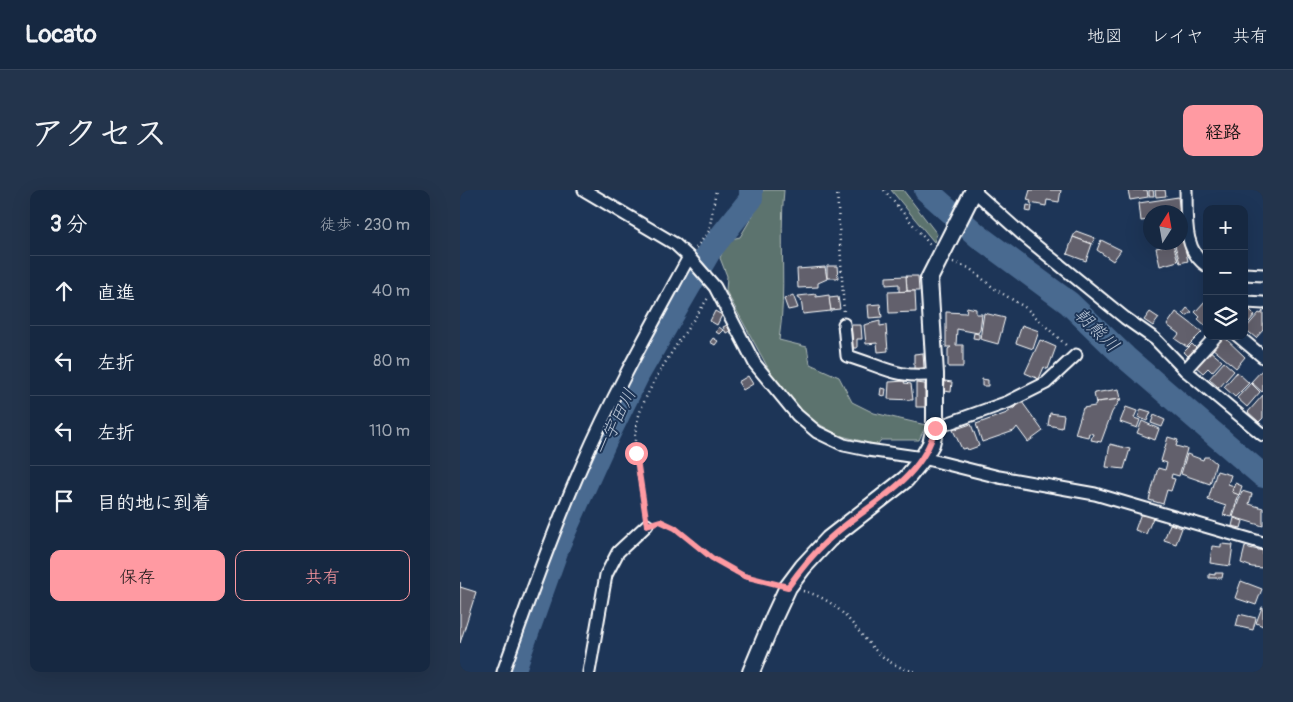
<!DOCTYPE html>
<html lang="ja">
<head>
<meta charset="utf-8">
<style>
	:root { --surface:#162841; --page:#23344c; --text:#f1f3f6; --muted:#9ea6b1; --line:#35445a; --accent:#ff9aa2 }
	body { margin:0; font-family:Pangolin,"Klee One",sans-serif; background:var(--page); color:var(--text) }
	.controls { position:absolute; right:15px; top:15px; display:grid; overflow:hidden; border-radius:10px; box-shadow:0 5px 20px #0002 }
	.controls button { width:45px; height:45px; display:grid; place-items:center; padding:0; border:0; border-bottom:1px solid var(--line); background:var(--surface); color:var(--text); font:25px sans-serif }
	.compass { position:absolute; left:683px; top:15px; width:45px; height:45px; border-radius:50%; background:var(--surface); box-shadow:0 5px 20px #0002; rotate:11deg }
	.stop { position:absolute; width:15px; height:15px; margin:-11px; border:4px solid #ff9aa2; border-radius:50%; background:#fff }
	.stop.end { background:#ff9aa2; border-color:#fff; box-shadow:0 1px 5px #0008 }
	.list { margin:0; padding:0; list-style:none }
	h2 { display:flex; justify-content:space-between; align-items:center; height:65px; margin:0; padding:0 20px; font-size:21px }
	h2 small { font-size:16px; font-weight:400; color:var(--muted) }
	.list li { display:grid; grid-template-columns:32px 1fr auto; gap:15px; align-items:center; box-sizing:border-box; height:70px; padding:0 20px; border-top:1px solid var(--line) }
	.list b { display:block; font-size:19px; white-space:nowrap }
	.list em { font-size:16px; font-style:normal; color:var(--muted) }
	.actions { display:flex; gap:10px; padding:15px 20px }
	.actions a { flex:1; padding:11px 0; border:1px solid var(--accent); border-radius:10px; text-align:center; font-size:18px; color:var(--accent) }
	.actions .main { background:var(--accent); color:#111 }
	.icon { flex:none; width:28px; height:28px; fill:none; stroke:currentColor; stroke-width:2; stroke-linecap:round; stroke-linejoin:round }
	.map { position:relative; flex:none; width:803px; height:482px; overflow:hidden; border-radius:10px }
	header { display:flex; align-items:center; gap:30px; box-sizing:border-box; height:70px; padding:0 25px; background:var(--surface); border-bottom:1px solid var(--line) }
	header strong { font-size:24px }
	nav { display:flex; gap:28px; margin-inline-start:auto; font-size:18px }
	.intro { display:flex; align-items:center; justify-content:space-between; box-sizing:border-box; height:120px; padding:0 30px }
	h1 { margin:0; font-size:35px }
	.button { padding:12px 22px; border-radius:10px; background:var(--accent); color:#111; font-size:18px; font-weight:700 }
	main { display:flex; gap:30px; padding:0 30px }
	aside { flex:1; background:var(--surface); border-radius:10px; box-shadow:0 5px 20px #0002 }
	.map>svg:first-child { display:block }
	.green { fill:#5c736e; stroke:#aeb9b6 }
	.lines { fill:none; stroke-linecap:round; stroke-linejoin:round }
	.river { stroke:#4a6a90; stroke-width:24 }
	.building { fill:#62616c; stroke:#fff }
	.street-casing { stroke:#fff; stroke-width:15 }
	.secondary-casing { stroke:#fff; stroke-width:20 }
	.path { stroke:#fff; stroke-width:2.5; stroke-dasharray:1 4; stroke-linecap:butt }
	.street { stroke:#1d3557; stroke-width:11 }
	.secondary { stroke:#1d3557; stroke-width:16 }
	.route { stroke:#ff9aa2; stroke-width:6 }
	.labels { text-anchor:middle; stroke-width:4; stroke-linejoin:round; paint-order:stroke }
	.water-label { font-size:18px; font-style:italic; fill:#b7c3d3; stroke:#1d3557 }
</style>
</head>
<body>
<header>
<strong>Locato</strong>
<nav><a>地図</a><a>レイヤ</a><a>共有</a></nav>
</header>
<div class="intro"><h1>アクセス</h1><a class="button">経路</a></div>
<main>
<aside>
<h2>3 分<small>徒歩 · 230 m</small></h2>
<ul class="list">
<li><svg class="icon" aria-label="ahead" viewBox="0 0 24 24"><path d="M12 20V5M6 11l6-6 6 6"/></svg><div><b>直進</b></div><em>40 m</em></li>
<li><svg class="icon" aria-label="left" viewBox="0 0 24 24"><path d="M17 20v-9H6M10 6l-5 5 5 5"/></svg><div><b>左折</b></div><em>80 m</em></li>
<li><svg class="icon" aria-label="left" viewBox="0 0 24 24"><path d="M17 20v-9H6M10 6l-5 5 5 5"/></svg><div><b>左折</b></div><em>110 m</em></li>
<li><svg class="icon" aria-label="arrive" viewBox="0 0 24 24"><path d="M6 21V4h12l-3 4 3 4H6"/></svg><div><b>目的地に到着</b></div></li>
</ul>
<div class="actions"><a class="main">保存</a><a>共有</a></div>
</aside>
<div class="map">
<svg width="803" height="482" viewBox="0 0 803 482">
	<rect width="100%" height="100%" fill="#1d3557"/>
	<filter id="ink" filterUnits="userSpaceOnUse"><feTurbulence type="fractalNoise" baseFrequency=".02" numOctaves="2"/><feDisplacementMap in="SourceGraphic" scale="10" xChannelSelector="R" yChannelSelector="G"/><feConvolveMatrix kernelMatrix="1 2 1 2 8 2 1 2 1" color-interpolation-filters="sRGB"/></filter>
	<g filter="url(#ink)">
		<!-- green -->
		<g class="green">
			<path d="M303 0H324C319 50 327 100 319 150L347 157 350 174 379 187 392 212 414 223 466 235 459 250H421L417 255 378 245 342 224 313 187 266 101 267 86 260 68 267 50 280 47 299 15Z"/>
			<path d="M431 0H443L477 44 474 52Z"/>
		</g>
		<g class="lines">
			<!-- river -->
			<g class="river">
				<path d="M466 0 518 46 609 113 665 167 803 286"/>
				<path d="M53 482 99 353 145 251 178 184 250 60 291 9V0"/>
			</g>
		</g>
		<!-- building -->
		<g class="building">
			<path d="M570 0H601L599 12 587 10 586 16 570 13 571 11 567 10Z"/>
			<path d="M668 0H687L688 7 670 10Z"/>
			<path d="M689 0H693L694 6H689Z"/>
			<path d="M695 0H705L706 6 696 7Z"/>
			<path d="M718 7 720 22H691V33L690 30 681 31 679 13Z"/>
			<path d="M567 15 572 16 571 22 566 21Z"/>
			<path d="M616 41 635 48 632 54 613 47Z"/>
			<path d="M721 42 728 71 720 73 714 52H721Z"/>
			<path d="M613 47 632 54 626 71 607 64Z"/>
			<path d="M641 50 661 60 653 71 637 60Z"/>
			<path d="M713 54 718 71 700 76 696 58Z"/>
			<path d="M367 76H377L378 88H367Z"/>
			<path d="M365 77 367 89 358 93V97L338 98 337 79Z"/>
			<path d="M446 86H458L459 101H447Z"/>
			<path d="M446 86 447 101 439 102V94L426 95V87Z"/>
			<path d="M455 101 456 122 429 123 428 102Z"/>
			<path d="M356 104V107L369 105 371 121 343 124 341 109H339L338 106Z"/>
			<path d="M333 105 338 118 328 120 324 109Z"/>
			<path d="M378 107 380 119 371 120 369 108Z"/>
			<path d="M746 110 747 111V137L738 129 740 127 735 122Z"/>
			<path d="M420 114 422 127 409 128 408 115Z"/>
			<path d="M507 117 516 119V124H522L520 140 518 143 497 139 496 155H503V177H488V159L491 157H486V122L506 123Z"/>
			<path d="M727 118 732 122 726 126 723 123Z"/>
			<path d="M789 119 795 125 789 132 784 129V124Z"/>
			<path d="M255 121 262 125 257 135 250 131Z"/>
			<path d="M803 121V140L796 148 785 139 799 123 801 124Z"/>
			<path d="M690 122 699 128 693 136 684 130Z"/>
			<path d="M716 122 742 142 727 157 715 149 719 144 707 135Z"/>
			<path d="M524 123 545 128 538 154 520 149Z"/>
			<path d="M420 131V136L426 135 428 161 418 162 417 153 406 154 404 135Z"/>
			<path d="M267 135 270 141 266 143 263 137Z"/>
			<path d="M391 135H401L402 149H397V158H393Z"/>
			<path d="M562 135 579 141 573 159 556 153Z"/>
			<path d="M259 137 263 140 259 144 256 142Z"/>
			<path d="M514 143 519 144V149L513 148Z"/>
			<path d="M764 147 785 167 776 178 752 158Z"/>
			<path d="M253 148 258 151 255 155 250 152Z"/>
			<path d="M580 150 596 157 588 179 584 177 579 189 565 183Z"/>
			<path d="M732 154 736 158 728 166 724 162Z"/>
			<path d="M749 160 762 171 752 182 748 178 743 183 735 176Z"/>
			<path d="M463 163 464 178 454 179V164Z"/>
			<path d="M764 172 774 181 759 198 749 189Z"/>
			<path d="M803 179V201L802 202 791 192Z"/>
			<path d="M777 182 789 193 775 207 764 197Z"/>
			<path d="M288 186 293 194 283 200 278 192Z"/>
			<path d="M522 189 528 190V196H522Z"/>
			<path d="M445 191 444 193 451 194 453 210 428 209 429 192Z"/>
			<path d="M485 191 492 192 491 202 484 201Z"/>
			<path d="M456 193 465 194V217H456Z"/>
			<path d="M791 193 800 202 787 217 777 208Z"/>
			<path d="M421 198 426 199 425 206 420 205Z"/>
			<path d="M659 199 661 209 637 212 636 214 634 203Z"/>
			<path d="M803 205V228L799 232 788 222Z"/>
			<path d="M661 209 652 222 641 252 631 250 633 244 629 243 628 247 615 244 623 218 635 216 637 212Z"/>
			<path d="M562 212 583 241 568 252 557 237 554 241 522 252 516 234 547 223Z"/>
			<path d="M666 217 677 221 674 228 680 230 677 238 660 232Z"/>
			<path d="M681 219 691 222 687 231 678 227Z"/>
			<path d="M590 223 604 225 602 238 588 235Z"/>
			<path d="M694 225 705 230 702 237 691 233Z"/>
			<path d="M682 231 699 239 695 250 677 243Z"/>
			<path d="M511 234 519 256 508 260 507 258 502 259 493 240Z"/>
			<path d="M708 247 718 250 716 256 727 259 719 286 712 284 711 288 715 289 711 301 707 300 703 314 689 310 698 278 705 280 707 273 701 271Z"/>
			<path d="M650 254 670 259 664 279 646 277Z"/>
			<path d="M727 264 743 270 744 267H749L756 273 750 294 721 284Z"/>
			<path d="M757 281 771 285 768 294 774 296 772 302 779 304 772 327 763 325 766 316 748 310Z"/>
			<path d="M775 293 782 296 779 305 772 302Z"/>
			<path d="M782 301 792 304 789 314 803 318V336L773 327Z"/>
			<path d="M681 323 693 328 686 344 675 340Z"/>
			<path d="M774 328 783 331 781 338 772 336Z"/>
			<path d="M710 334 722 338 716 354 704 350Z"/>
			<path d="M761 354 773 355 770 376 750 373 752 356 761 357Z"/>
			<path d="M785 357 803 361V378L792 377 781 373Z"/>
			<path d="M755 383H763L762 388H749V384L755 385Z"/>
			<path d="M781 391 802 399 796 415 775 408Z"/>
			<path d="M0 392V397L16 402 0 453Z"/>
			<path d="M802 417H803V436L796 433Z"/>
			<path d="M779 424 796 428 793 440 776 436Z"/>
		</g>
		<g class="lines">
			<defs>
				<g id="street">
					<path d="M124 0 215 54 229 67 255 97 295 174 337 225 357 242 384 255 408 260 463 268 539 287 635 304 803 353"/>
					<path d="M726 0C727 25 722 60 747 76"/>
					<path d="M514 1 564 46 665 128 695 149 725 180 803 245"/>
					<path d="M784 84 803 85"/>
					<path d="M784 115 787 112 803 113"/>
					<path d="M384 134 387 166C420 175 438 190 475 184"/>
					<path d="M778 146 803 167"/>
					<path d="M725 180 756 146"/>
					<path d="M475 238 548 212 586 193 616 165"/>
					<path d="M43 482C68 412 93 341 123 273 154 202 192 135 229 67"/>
					<path d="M129 482 146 385 158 362 187 335"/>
				</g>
				<path id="secondary" d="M291 482 314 427 328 397 343 377 369 349 446 289 463 268 471 254 475 238V184L469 89 514 0"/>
			</defs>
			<!-- street casing -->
			<use href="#street" class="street-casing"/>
			<!-- secondary casing -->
			<use href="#secondary" class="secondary-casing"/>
			<!-- path -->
			<g class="path">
				<path d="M377 0 384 123"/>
				<path d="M424 0 471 56"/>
				<path d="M236 58 249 41 256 0"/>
				<path d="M493 72 509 78 535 99 566 118 608 157"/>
				<path d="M185 325C181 297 172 265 176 238 182 199 227 141 248 108"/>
				<path d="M197 332 200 331 215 338 252 368 284 387 314 394"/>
				<path d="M343 401C401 415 400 473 458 482"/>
			</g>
			<!-- street -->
			<use href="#street" class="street"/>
			<!-- secondary -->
			<use href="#secondary" class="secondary"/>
		</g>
	</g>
	<g class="lines" filter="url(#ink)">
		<!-- route -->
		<path class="route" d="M176 263 187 335 200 331 215 338 252 368 284 386 328 397C340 380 353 364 368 350 406 314 462 293 475 238"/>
	</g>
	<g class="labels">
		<!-- water labels -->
		<g class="water-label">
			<text transform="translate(637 140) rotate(44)" y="6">朝熊川</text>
			<text transform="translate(155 232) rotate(-64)" y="6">一宇田川</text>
		</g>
	</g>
</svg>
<div class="controls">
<button>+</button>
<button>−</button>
<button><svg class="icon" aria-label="layers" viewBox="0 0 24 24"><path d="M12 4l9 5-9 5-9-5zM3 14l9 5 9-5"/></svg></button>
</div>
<svg class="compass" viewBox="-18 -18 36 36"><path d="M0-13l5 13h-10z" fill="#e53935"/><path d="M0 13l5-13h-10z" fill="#9ea6b1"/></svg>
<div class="stop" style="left:176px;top:263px"></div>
<div class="stop end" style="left:475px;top:238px"></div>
</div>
</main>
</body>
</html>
